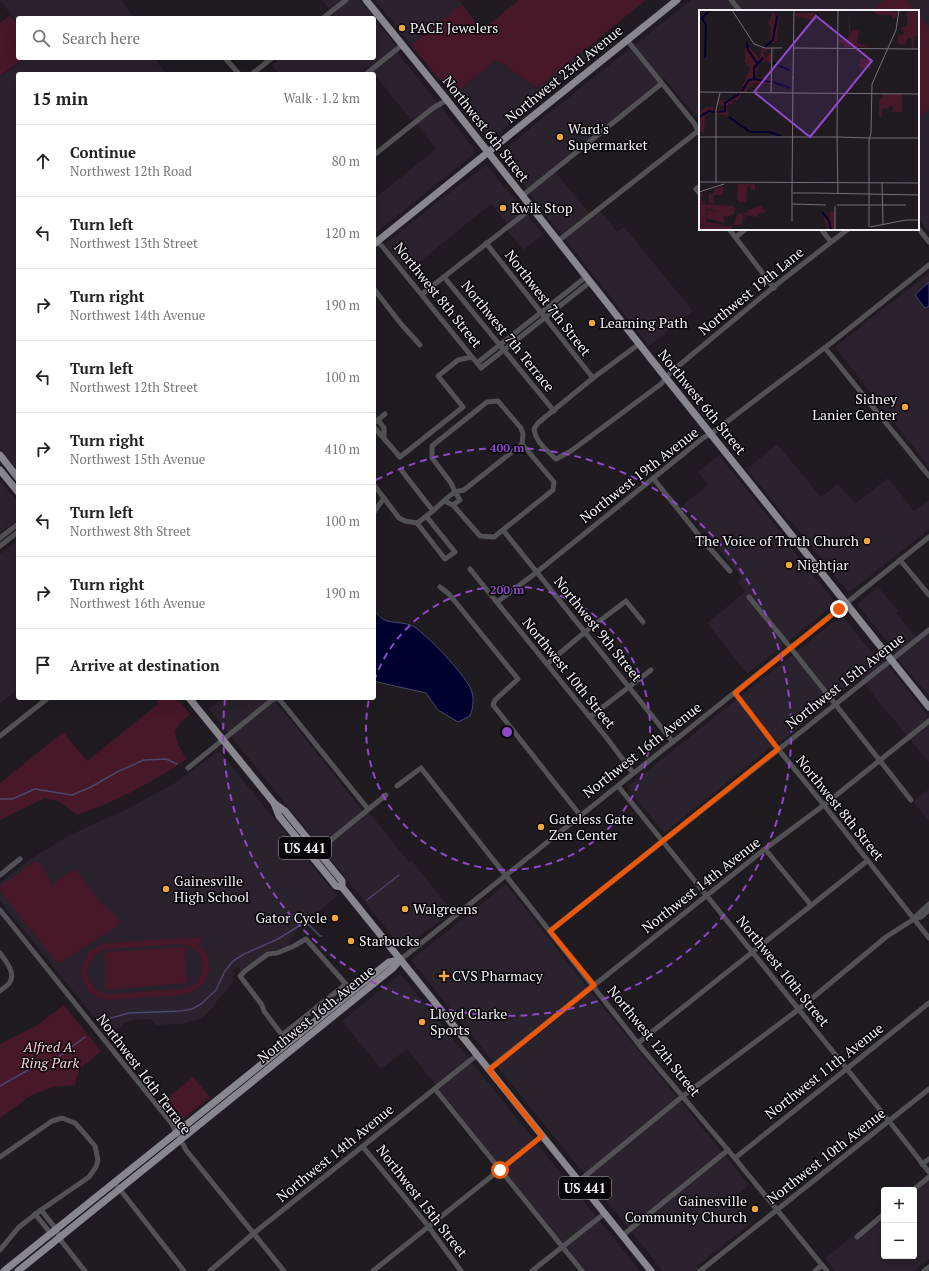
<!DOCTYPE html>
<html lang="en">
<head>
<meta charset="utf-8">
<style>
	:root { --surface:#fff; --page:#f2f2f2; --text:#222; --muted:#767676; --line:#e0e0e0 }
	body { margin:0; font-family:"PT Serif",serif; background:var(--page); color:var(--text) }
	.controls { position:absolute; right:12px; bottom:12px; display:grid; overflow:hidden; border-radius:4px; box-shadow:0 4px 16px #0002 }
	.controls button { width:36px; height:36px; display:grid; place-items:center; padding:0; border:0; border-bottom:1px solid var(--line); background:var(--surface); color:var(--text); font:20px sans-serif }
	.stop { position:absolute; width:12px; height:12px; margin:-9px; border:3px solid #ea580c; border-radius:50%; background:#fff }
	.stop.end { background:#ea580c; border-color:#fff; box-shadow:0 1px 4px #0008 }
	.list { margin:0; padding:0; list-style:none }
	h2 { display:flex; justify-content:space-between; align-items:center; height:52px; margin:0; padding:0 16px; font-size:17px }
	h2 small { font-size:13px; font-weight:400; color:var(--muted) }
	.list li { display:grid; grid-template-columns:26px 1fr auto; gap:12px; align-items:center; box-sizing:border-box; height:72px; padding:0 16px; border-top:1px solid var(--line) }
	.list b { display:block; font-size:15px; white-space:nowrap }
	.list p { margin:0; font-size:13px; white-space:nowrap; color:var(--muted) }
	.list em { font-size:13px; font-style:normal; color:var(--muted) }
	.icon { flex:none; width:22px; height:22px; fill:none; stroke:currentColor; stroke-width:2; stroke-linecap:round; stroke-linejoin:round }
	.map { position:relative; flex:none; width:929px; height:1271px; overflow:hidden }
	.search { position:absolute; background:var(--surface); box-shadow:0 4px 16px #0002; left:16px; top:16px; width:360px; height:44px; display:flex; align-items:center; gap:10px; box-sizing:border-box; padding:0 14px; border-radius:4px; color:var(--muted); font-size:15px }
	.panel { position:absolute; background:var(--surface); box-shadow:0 4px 16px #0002; left:16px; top:72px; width:360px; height:628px; border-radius:4px }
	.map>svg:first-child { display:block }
	.built { fill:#2a222d }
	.green { fill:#461828; fill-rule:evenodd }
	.water { fill:#02002f; stroke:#4a486a }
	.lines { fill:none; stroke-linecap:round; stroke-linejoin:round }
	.stream { stroke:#4a486a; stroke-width:1.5 }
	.minor { stroke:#525255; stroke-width:5 }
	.major { stroke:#88878e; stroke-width:7 }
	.route { stroke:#ea580c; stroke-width:5 }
	.ring { fill:none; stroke:#8d49c7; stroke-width:2; stroke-dasharray:7 5 }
	.poi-dot { fill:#efa73d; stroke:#080609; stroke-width:1.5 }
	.labels { text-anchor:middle; stroke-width:3; stroke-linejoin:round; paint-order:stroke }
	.shield { fill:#080609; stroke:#acaaae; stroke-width:1 }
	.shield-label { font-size:13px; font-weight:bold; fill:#f3f0f5 }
	.poi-label { font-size:14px; fill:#f3f0f5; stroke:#080609; text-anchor:start }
	.street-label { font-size:14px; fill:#f3f0f5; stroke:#080609 }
	.park-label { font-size:14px; font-style:italic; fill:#fbced9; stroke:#080609 }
	.inset-river { fill:none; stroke:#02002f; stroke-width:2 }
	.inset-road { fill:none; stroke:#747076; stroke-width:1 }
	.view { fill:#8d49c7; fill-opacity:0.15; stroke:#8d49c7; stroke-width:2 }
	.inset-edge { fill:none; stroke:#f3f0f5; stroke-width:2 }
	.centre { fill:#8d49c7; stroke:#080609; stroke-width:2 }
	.ring-label { font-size:12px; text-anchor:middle; font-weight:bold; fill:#8d49c7; stroke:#080609; stroke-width:3; stroke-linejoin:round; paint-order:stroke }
</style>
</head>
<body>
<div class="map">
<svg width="929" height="1271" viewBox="0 0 929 1271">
	<rect width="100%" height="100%" fill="#1f1b21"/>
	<!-- built -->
	<g class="built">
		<path d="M0 0H121L134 18H18V23Z"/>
		<path d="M322 0H360L395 44 400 56 475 150 474 154 374 234V199L436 149 412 118 410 119 368 66 357 74H279L272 65 280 58H374V18H330L334 15Z"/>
		<path d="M375 0H459L462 4 411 45Z"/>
		<path d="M691 0H929V232L918 219V11H700V121L664 78 552 168 589 213 601 212 617 232 624 227 693 311 649 346 532 197 525 186 502 156V152L539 121Z"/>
		<path d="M582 52 589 62 492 138H487L452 95 497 60 537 88Z"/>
		<path d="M26 58H154L167 74H18V471L0 448V77Z"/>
		<path d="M486 165 543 234 524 250 509 233 505 221 491 204 407 272 385 244 436 203Z"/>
		<path d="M929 273V467L835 347Z"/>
		<path d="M777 444 821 497 838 484 855 504 888 478 914 511 929 500V529L851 591H847L790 520H788L747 469Z"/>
		<path d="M719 455 784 536 783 538 834 601V605L747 674 707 623 745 592 738 582 742 578 683 505 708 485 698 472Z"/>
		<path d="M0 480 18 502V519L0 533Z"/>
		<path d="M18 540V689L0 703V554Z"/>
		<path d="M878 587 898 611 896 613 919 641 929 634V696L898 659 893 649 857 604Z"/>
		<path d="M842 615 872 653 874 651 880 659 889 666 929 717V762L859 678 782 741 770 748 664 833 627 787Z"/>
		<path d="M223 698H274L277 703 362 810 371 815 409 862 411 860 452 911 405 948H402L209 709Z"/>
		<path d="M219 751 337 896 304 923V924L297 930 290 940V945L270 952 244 967 241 972 238 967 233 971 235 975 232 977 234 979 227 990 217 1001 215 1005 202 1018 181 1024 156 1025 150 1019 134 1020 123 1024 111 1038 0 901V883L29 860 72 834 125 810 172 785Z"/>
		<path d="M929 789V821L913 802Z"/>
		<path d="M506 884 586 986 749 1185 733 1199 751 1223 697 1266 701 1271H663L411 960Z"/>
		<path d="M399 975 402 976 640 1271H584L407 1049 381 1069 342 1021Z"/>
		<path d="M929 1176V1259L914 1271H835L825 1258 884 1211V1256H914V1190Z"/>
	</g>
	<!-- green -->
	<g class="green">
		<path d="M519 0H646L537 88 497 60 452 95 411 45 462 4 482 30Z"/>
		<path d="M884 0H907L916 11H870Z"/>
		<path d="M918 14 929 27V109L918 118Z"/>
		<path d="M10 15 18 25V58H25L0 76V23Z"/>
		<path d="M154 698H177L190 714 179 724 175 732 178 745 187 759C153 782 116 802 77 815L58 801 45 798 0 820V783L63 732 87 761 158 704Z"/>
		<path d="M35 861C45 866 48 877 51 886L58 880 75 869 100 902 116 915 119 919 118 926 111 930 58 964 0 891V886Z"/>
		<path d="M201 937V943H197C219 961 209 991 182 995L107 1000C72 994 73 948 108 943ZM183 944C210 949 209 985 182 989L108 994C80 990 81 953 109 949Z"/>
		<path d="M185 947 187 983 105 990V952Z"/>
		<path d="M64 1005 101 1051 79 1070 75 1085 53 1087 30 1096 0 1118V1044L34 1027Z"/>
		<path d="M193 1077 210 1097 183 1119 167 1098Z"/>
	</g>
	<!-- water -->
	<g class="water">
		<path d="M929 282V306L925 308 915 295Z"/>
		<path d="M374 611C378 613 379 617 383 619 388 623 405 622 413 626 426 634 469 678 472 692 474 701 473 708 470 716L458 722 438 710 426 693 377 682 374 680Z"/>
	</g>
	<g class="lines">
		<!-- stream -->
		<g class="stream">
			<path d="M0 799H12L35 789 72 795 91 787 117 772 144 760 166 759 177 764"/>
			<path d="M367 900 399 875"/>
			<path d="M102 1024 111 1018 129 1013 181 1011 192 1009 201 1004 216 990 225 971 233 961 244 954 278 939 302 924 309 925 320 936H322"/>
			<path d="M0 1086 30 1069 58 1057 85 1037"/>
		</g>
		<!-- minor -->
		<g class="minor">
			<path d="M731 0 740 11"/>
			<path d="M323 18 346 0"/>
			<path d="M627 40 694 123 699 133"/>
			<path d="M225 58 239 74"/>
			<path d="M252 74 272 58"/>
			<path d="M366 74 402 45"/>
			<path d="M374 155 433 108 447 100"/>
			<path d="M700 186 696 189 700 194"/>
			<path d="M522 196 661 84"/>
			<path d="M918 228 929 242"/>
			<path d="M729 229 774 288"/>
			<path d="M821 229 831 242"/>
			<path d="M736 237 746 229"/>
			<path d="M374 241 382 246 481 368 590 282"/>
			<path d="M558 241 698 131"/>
			<path d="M486 243 593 378"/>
			<path d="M444 277 554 411"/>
			<path d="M374 289 401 324 420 345"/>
			<path d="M422 294 532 208"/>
			<path d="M639 344 593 378 538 423 534 429C536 443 547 450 556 459L571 451 661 384 671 372 781 281 848 229"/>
			<path d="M825 348 929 476"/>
			<path d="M477 363 586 277"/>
			<path d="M378 420 384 428V438"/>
			<path d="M374 423 385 414"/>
			<path d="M374 427 400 457 463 407 438 376 458 360 472 357"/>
			<path d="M402 471 433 511"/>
			<path d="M653 478 705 543 730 571"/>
			<path d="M374 485 399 518 405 521 417 523C423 519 429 514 435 509 442 503 447 497 455 492L460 500 453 505 444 501"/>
			<path d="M453 505 480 536 494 537 553 490 554 482 522 444 523 434 521 428 498 401 487 402 432 446V458L451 483 455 492 464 490 522 444"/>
			<path d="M374 512 384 498"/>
			<path d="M417 523 445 559 455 552 426 516"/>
			<path d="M503 530 673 742"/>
			<path d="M0 538 18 524"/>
			<path d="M0 546 18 532"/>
			<path d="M900 560 929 595"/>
			<path d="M470 569 606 737 633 773"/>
			<path d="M440 587 449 594 518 679 495 700 493 705 580 815"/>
			<path d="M749 597 794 652 911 800"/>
			<path d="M497 602 537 572 703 438 715 431 750 404 831 343 929 265"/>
			<path d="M547 664 585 632 626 601 643 622"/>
			<path d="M735 693 778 749 824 805 929 938"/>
			<path d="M590 717 651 670"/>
			<path d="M0 736 48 698"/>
			<path d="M188 768 272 700 276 698 280 700 368 809"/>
			<path d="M397 786 421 768 644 1051 728 1150 827 1271"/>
			<path d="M618 786 889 1121 929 1172"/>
			<path d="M316 848 322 844 327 843 386 795"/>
			<path d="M765 849 811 905"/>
			<path d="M0 875 20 859"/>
			<path d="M0 910 172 1124 186 1150 284 1271"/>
			<path d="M914 918 929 904"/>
			<path d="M550 931 929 630"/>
			<path d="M0 953C5 960 16 973 10 982 8 986 3 988 0 991"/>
			<path d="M400 960 929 537"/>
			<path d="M282 1035 346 984"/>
			<path d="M288 1043 264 1011 262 1005 240 976 246 970 268 954 277 953 294 946 306 939 352 991"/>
			<path d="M638 1043 867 861"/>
			<path d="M489 1069 765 849 824 805 929 721"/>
			<path d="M435 1089 582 1271"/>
			<path d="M363 1147 425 1222 461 1271"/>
			<path d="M0 1157 52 1121 62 1118 75 1123 84 1133 95 1146 98 1160 96 1167 89 1177 41 1210 19 1227 0 1250"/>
			<path d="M735 1158 929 1003"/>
			<path d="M922 1164 929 1159"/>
			<path d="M579 1181 683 1096 799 1009 886 937 914 919 921 917 929 910"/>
			<path d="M118 1187 184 1271"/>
			<path d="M913 1190 929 1177"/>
			<path d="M41 1210 56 1229 62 1242 85 1271"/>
			<path d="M35 1214 48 1230 53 1234"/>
			<path d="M623 1235 728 1150"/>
			<path d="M857 1237 884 1214"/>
			<path d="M210 1271 254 1233 477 1055"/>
			<path d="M373 1271 542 1136"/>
			<path d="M532 1271 605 1213"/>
			<path d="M700 1271 929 1089"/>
			<path d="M815 1271 822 1265"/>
			<path d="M924 1271 929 1267"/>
		</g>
		<!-- major -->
		<g class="major">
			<path d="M366 0 447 100 666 378 929 707"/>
			<path d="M374 244 677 0"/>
			<path d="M0 455 18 478"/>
			<path d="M0 470 18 492"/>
			<path d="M189 698 274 803 285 811 342 881V887L651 1271"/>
			<path d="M274 803 279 816 336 886 342 887"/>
			<path d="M4 1271 389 962 400 960"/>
			<path d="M18 1271 393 968 400 960"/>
		</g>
	</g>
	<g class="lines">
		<!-- route -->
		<path class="route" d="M500 1170 542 1136 489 1070 594 985 550 931 778 749 735 693 839 609"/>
	</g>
	<!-- distance rings -->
	<g class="ring">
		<path d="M374 681A142 142 0 1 1 369 699"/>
		<path d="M376 480A284 284 0 1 1 225 700"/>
	</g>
	<!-- markers -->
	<g class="poi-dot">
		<circle cx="402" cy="28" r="4"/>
		<circle cx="560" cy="137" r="4"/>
		<circle cx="503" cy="208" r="4"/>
		<circle cx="592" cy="323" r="4"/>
		<circle cx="905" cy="407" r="4"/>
		<circle cx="867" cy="541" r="4"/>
		<circle cx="789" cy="565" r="4"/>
		<circle cx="541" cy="827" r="4"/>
		<circle cx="166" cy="889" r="4"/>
		<circle cx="405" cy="909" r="4"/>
		<circle cx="335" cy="918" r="4"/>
		<circle cx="351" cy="941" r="4"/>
		<path d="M442 970h4v4h4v4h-4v4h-4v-4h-4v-4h4z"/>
		<circle cx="422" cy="1022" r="4"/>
		<circle cx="755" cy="1209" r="4"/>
	</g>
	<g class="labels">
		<!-- shield labels -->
		<g class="shield">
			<rect x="279" y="837" width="52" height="22" rx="3"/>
			<rect x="559" y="1177" width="52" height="22" rx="3"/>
		</g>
		<g class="shield-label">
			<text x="305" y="853">US 441</text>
			<text x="585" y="1193">US 441</text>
		</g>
		<!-- poi labels -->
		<g class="poi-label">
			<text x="410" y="33">PACE Jewelers</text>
			<text x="568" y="134">Ward's<tspan x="568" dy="16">Supermarket</tspan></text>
			<text x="511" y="213">Kwik Stop</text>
			<text x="600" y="328">Learning Path</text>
			<text x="897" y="404" text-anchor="end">Sidney<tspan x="897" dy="16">Lanier Center</tspan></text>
			<text x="859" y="546" text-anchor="end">The Voice of Truth Church</text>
			<text x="797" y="570">Nightjar</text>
			<text x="549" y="824">Gateless Gate<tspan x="549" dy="16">Zen Center</tspan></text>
			<text x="174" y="886">Gainesville<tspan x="174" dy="16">High School</tspan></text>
			<text x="413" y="914">Walgreens</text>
			<text x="327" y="923" text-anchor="end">Gator Cycle</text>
			<text x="359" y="946">Starbucks</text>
			<text x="452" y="981">CVS Pharmacy</text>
			<text x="430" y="1019">Lloyd Clarke<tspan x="430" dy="16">Sports</tspan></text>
			<text x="747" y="1206" text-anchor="end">Gainesville<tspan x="747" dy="16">Community Church</tspan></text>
		</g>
		<!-- street labels -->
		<g class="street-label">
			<text transform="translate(564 74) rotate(-39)" y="5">Northwest 23rd Avenue</text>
			<text transform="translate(486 129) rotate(52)" y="5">Northwest 6th Street</text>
			<text transform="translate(751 291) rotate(-39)" y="5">Northwest 19th Lane</text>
			<text transform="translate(438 295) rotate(51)" y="5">Northwest 8th Street</text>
			<text transform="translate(548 303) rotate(52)" y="5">Northwest 7th Street</text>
			<text transform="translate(508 336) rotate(51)" y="5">Northwest 7th Terrace</text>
			<text transform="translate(702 402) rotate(51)" y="5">Northwest 6th Street</text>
			<text transform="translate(639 475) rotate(-38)" y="5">Northwest 19th Avenue</text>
			<text transform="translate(598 629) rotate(51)" y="5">Northwest 9th Street</text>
			<text transform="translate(569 673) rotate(51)" y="5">Northwest 10th Street</text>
			<text transform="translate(845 681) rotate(-38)" y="5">Northwest 15th Avenue</text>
			<text transform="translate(642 750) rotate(-38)" y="5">Northwest 16th Avenue</text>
			<text transform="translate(840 808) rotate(51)" y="5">Northwest 8th Street</text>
			<text transform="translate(701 885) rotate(-38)" y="5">Northwest 14th Avenue</text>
			<text transform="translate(783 971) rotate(51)" y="5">Northwest 10th Street</text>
			<text transform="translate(316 1014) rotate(-39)" y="5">Northwest 16th Avenue</text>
			<text transform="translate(654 1041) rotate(51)" y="5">Northwest 12th Street</text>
			<text transform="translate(824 1071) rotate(-38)" y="5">Northwest 11th Avenue</text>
			<text transform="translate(144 1074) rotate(53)" y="5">Northwest 16th Terrace</text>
			<text transform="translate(335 1153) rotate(-39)" y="5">Northwest 14th Avenue</text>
			<text transform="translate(826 1156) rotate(-38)" y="5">Northwest 10th Avenue</text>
			<text transform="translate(422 1201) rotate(52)" y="5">Northwest 15th Street</text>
		</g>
		<!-- park labels -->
		<g class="park-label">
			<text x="50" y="1052">Alfred A.<tspan x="50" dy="16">Ring Park</tspan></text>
		</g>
	</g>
	<!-- overview -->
	<g transform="translate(699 10)">
		<rect width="220" height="220" fill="#1f1b21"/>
		<path d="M151 0V25L153 20 160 21 158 33 170 37H145L144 34 140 33 139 29 149 31ZM173 0H186L199 3 195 9 192 5H179ZM208 0H220V25L215 27V39H213L212 28H209L206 35 198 33 199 25H203L205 22 201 17H208ZM74 2 80 9 78 31 74 34 71 32 72 16 69 13ZM95 3H117V11L96 6ZM46 38H51L61 49 62 38 72 39 64 42 67 49 70 43 72 45V53L65 51 61 53 56 68 72 69V74L54 73V76L49 77 48 82H41L51 58 46 52ZM161 49H171V61L170 58H161ZM37 84H42L39 90H34V94L28 95 29 106 18 104V99L22 100 25 97 19 93 20 90 32 91ZM183 84H203V102H194V96H190V98L183 99V107H180V88H183ZM7 97H14V102L6 104 5 123 0 121V103ZM39 174H56V180H52L51 174 48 179 47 192H40L38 188ZM24 176V185H14L15 193H10V183L14 184 15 180ZM0 183H4L2 190 5 192 6 190V193L1 194 35 196 36 198 37 196 34 205 24 207 26 213 8 208 9 200 19 202 8 198 7 212 27 215H3L0 212ZM62 196 67 202 58 204 60 207 44 205 43 209 46 207 47 209 43 210V215H35L38 204 49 203V200ZM122 201 124 202 127 208H130L131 202H136V220L129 219ZM0 216H33L34 220H0Z" fill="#461828"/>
		<path class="inset-river" d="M48 32 49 40 58 53M66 37 74 30 78 6M6 48 7 15 3 8 11 0M74 53 90 60M55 69 72 72M74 72 91 78M43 81 50 70 55 69V58L64 48M18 102 26 101V93L40 84M0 107 10 101 16 102M30 107 51 122M52 122H70L82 126M123 202 130 211 132 220"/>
		<path class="inset-road" d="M33 0 55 34 66 38H83M139 0 138 127 170 128M94 38 220 39M94 68 95 0M0 82 94 83M72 83 73 38M94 83 220 84M0 127H138L139 183M171 128H220M0 172 220 173M17 172V100L21 83M183 173 184 214M93 179V211M93 180 94 67M0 182 25 174M94 183H117M117 183 220 185M93 194 127 195M138 195H207M170 217V130L172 123 173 74 197 20 200 0M171 217 207 210H220M136 220V196"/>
		<path class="view" d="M117 6 173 51 111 127 55 82Z"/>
		<rect width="220" height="220" class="inset-edge"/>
	</g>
	<circle cx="507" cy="732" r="6" class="centre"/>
	<g class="ring-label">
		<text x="507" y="452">400 m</text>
		<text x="507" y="594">200 m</text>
	</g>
</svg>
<div class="controls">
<button>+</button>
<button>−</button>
</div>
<div class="stop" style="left:500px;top:1170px"></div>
<div class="stop end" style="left:839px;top:609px"></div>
<div class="search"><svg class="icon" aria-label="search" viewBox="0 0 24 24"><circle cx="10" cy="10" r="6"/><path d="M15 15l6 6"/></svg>Search here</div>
<section class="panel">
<h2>15 min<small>Walk · 1.2 km</small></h2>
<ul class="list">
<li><svg class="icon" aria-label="ahead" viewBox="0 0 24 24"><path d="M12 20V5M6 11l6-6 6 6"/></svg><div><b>Continue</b><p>Northwest 12th Road</p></div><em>80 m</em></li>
<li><svg class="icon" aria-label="left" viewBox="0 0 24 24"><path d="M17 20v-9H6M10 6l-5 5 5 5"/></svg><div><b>Turn left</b><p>Northwest 13th Street</p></div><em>120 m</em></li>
<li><svg class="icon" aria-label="right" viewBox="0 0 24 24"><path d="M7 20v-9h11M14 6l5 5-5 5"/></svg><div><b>Turn right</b><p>Northwest 14th Avenue</p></div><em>190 m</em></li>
<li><svg class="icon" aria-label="left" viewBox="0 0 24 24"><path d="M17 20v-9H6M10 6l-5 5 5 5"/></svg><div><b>Turn left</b><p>Northwest 12th Street</p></div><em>100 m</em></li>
<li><svg class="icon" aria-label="right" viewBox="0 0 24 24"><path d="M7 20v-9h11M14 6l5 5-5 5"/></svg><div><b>Turn right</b><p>Northwest 15th Avenue</p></div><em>410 m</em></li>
<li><svg class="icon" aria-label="left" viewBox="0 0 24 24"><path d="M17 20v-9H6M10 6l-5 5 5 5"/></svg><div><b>Turn left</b><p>Northwest 8th Street</p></div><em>100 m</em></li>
<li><svg class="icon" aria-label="right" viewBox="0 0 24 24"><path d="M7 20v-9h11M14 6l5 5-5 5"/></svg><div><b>Turn right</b><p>Northwest 16th Avenue</p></div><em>190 m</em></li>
<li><svg class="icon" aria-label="arrive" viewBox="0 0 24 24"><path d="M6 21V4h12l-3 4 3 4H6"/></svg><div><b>Arrive at destination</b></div></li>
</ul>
</section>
</div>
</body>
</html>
